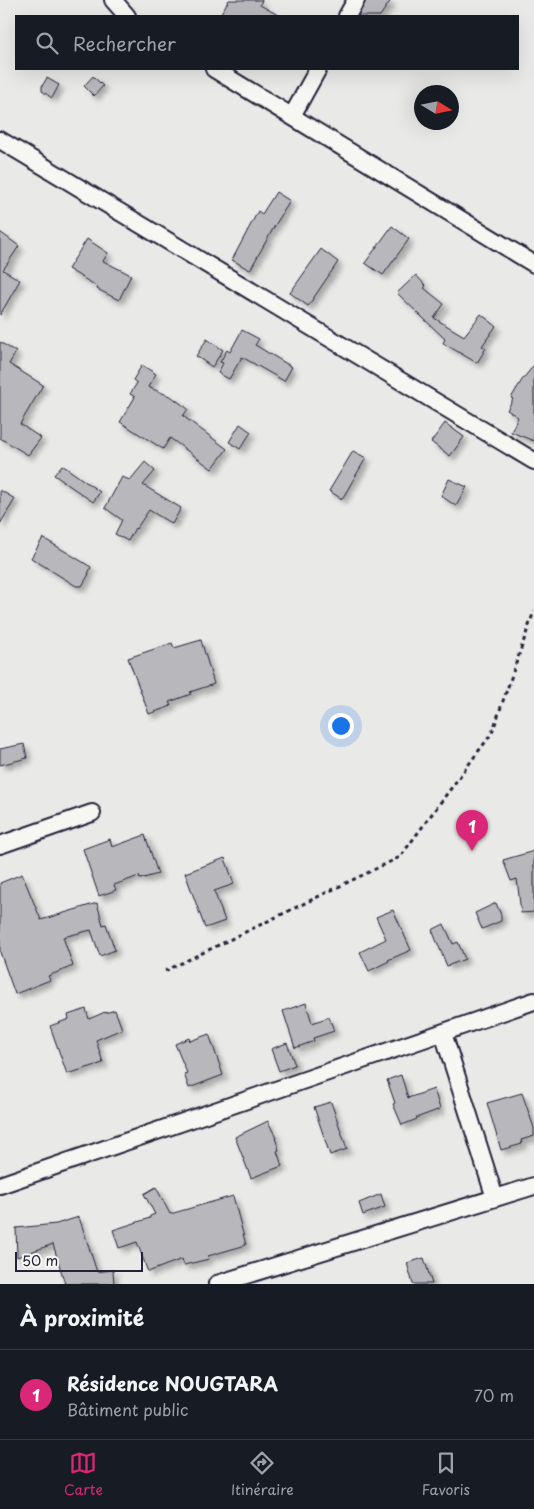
<!DOCTYPE html>
<html lang="fr">
<head>
<meta charset="utf-8">
<style>
	:root { --surface:#171b24; --page:#242831; --text:#f1f3f6; --muted:#9ea1a6; --line:#363941; --accent:#db2777 }
	body { margin:0; font-family:"Playpen Sans",sans-serif; background:var(--page); color:var(--text) }
	.compass { position:absolute; left:414px; top:85px; width:45px; height:45px; border-radius:50%; background:var(--surface); box-shadow:0 5px 20px #0002; rotate:100deg }
	.scale { position:absolute; left:15px; bottom:12px; width:128px; box-sizing:border-box; padding-left:5px; border:2px solid #22223b; border-top:0; font-size:14px; line-height:18px; white-space:nowrap; color:#22223b; -webkit-text-stroke:4px #f6f6f2; paint-order:stroke }
	.you { position:absolute; left:340px; top:725px; width:18px; height:18px; margin:-12px; border:4px solid #fff; border-radius:50%; background:#1a73e8; box-shadow:0 0 0 8px #1a73e833 }
	.badge { display:grid; place-items:center; width:32px; height:32px; border-radius:50%; background:var(--accent); color:#fff; font-size:16px; font-weight:700 }
	.pin { position:absolute; translate:-50% -41px; filter:drop-shadow(0 1px 2px #0008) }
	.pin::after { content:''; position:absolute; top:26px; width:18px; height:15px; background:inherit; clip-path:polygon(0 0,100% 0,50% 100%) }
	.list { margin:0; padding:0; list-style:none }
	h2 { display:flex; justify-content:space-between; align-items:center; height:65px; margin:0; padding:0 20px; font-size:21px }
	h2 small { font-size:16px; font-weight:400; color:var(--muted) }
	.list li { display:grid; grid-template-columns:32px 1fr auto; gap:15px; align-items:center; box-sizing:border-box; height:90px; padding:0 20px; border-top:1px solid var(--line) }
	.list b { display:block; font-size:19px; white-space:nowrap }
	.list p { margin:0; font-size:16px; white-space:nowrap; color:var(--muted) }
	.list em { font-size:16px; font-style:normal; color:var(--muted) }
	.icon { flex:none; width:28px; height:28px; fill:none; stroke:currentColor; stroke-width:2; stroke-linecap:round; stroke-linejoin:round }
	.map { position:relative; flex:none; width:534px; height:1284px; overflow:hidden }
	.search { position:absolute; background:var(--surface); box-shadow:0 5px 20px #0002; left:15px; right:15px; top:15px; height:55px; display:flex; align-items:center; gap:12px; box-sizing:border-box; padding:0 18px; border-radius:0px; color:var(--muted); font-size:19px }
	.sheet { height:155px; background:var(--surface) }
	nav { display:flex; justify-content:space-around; align-items:center; box-sizing:border-box; height:70px; border-top:1px solid var(--line); background:var(--surface); font-size:14px; color:var(--muted) }
	nav a { display:grid; justify-items:center; gap:2px }
	nav .on { color:var(--accent) }
	.map>svg:first-child { display:block }
	.building { fill:#b8b8bc; stroke:#22223b; filter:url(#shadow) }
	.lines { fill:none; stroke-linecap:round; stroke-linejoin:round }
	.minor-casing { stroke:#22223b; stroke-width:20 }
	.path { stroke:#22223b; stroke-width:3; stroke-dasharray:4 4; stroke-linecap:butt }
	.minor { stroke:#f6f6f2; stroke-width:16 }
</style>
</head>
<body>
<div class="map">
<svg width="534" height="1284" viewBox="0 0 534 1284">
	<defs>
		<filter id="shadow"><feDropShadow dx="4.5" dy="4.5" stdDeviation="2.5" flood-color="#0004"/></filter>
	</defs>
	<rect width="100%" height="100%" fill="#e9e9e7"/>
	<filter id="ink" filterUnits="userSpaceOnUse"><feTurbulence type="fractalNoise" baseFrequency=".02" numOctaves="2"/><feDisplacementMap in="SourceGraphic" scale="10" xChannelSelector="R" yChannelSelector="G"/><feConvolveMatrix kernelMatrix="1 2 1 2 8 2 1 2 1" color-interpolation-filters="sRGB"/></filter>
	<g filter="url(#ink)">
		<!-- building -->
		<g class="building">
			<path d="M229 0H262L260 5 280 16H219Z"/>
			<path d="M366 0H391L380 16H358Z"/>
			<path d="M93 76 103 86 94 96 84 86Z"/>
			<path d="M47 78 59 85 52 98 42 91V86Z"/>
			<path d="M276 192 290 201 274 227 250 270 232 260 258 211 262 214Z"/>
			<path d="M392 226 409 239 383 275 365 263Z"/>
			<path d="M0 232 19 246 3 270 20 280 0 315Z"/>
			<path d="M87 239 108 253 103 261 131 275 119 300 97 289 98 287 68 269Z"/>
			<path d="M321 249 338 262 308 306 290 293Z"/>
			<path d="M416 275 426 286 424 288 444 304 434 318 464 336 481 314 496 326 482 346 486 348 477 363 443 343 445 339 397 293Z"/>
			<path d="M242 330 259 339 255 345 292 367 284 381 242 357 229 379 218 373 223 363 220 362 227 350 230 352Z"/>
			<path d="M207 339 223 350 212 367 196 356Z"/>
			<path d="M0 342 16 352 9 364 43 385 20 424 41 438 28 455 0 438Z"/>
			<path d="M142 365 156 374 148 387 172 397 188 409 183 416 227 449 212 469 170 438 163 449 120 422 135 397 130 394 137 383 133 380Z"/>
			<path d="M534 365V441L511 432 518 417 507 410 513 399 511 398 522 380Z"/>
			<path d="M445 423 464 437 450 456 431 442Z"/>
			<path d="M240 424 251 432 240 449 229 442Z"/>
			<path d="M353 451 366 458 342 499 329 491Z"/>
			<path d="M145 462 155 471 143 485 181 508 172 524 149 510 136 529 135 528 128 541 115 534 122 520 105 508 122 477 130 480Z"/>
			<path d="M62 465 100 492 93 502 54 475Z"/>
			<path d="M449 479 467 487 456 506 441 496Z"/>
			<path d="M0 490 15 499 0 524Z"/>
			<path d="M43 538 91 567 88 574H89L82 586H76L31 558Z"/>
			<path d="M201 640 214 684 190 692 191 694 169 702 171 706 149 714 128 658 172 643 174 648Z"/>
			<path d="M24 744 27 758 0 765V749Z"/>
			<path d="M145 835 158 874 140 879 139 876 114 885 116 890 99 896 83 849 110 839 112 847Z"/>
			<path d="M534 851V912L521 913 517 879 511 881 503 860Z"/>
			<path d="M225 858 234 884 214 891 225 921 205 928 185 873Z"/>
			<path d="M22 874 41 920 97 903 103 925 106 924 115 950 100 956 91 930 63 937 73 966 48 976 50 980 15 994 0 952V883Z"/>
			<path d="M496 903 501 915V921L482 929 475 913Z"/>
			<path d="M393 910 411 950 388 960 389 961 369 971 360 952 386 939 376 917Z"/>
			<path d="M444 924 453 944 458 942 465 959 447 966 432 930Z"/>
			<path d="M306 1003 312 1023 329 1017 334 1031 313 1038 314 1041 295 1048 283 1011Z"/>
			<path d="M86 1009 89 1019 105 1012V1013L115 1010 122 1029 96 1040 103 1063 67 1074 50 1026 69 1019 68 1015Z"/>
			<path d="M209 1034 223 1075 189 1088 184 1074 187 1073 175 1044 189 1038 190 1041Z"/>
			<path d="M287 1043 295 1065 279 1071 271 1049Z"/>
			<path d="M401 1075 408 1098 434 1089 440 1109 416 1118 417 1119 402 1125 393 1104 395 1103 387 1080Z"/>
			<path d="M522 1093 534 1128V1136L521 1140 522 1144 501 1150 487 1103Z"/>
			<path d="M331 1102 347 1149 330 1155 314 1107Z"/>
			<path d="M268 1121 276 1138H275L279 1150 277 1151 282 1166 251 1178 235 1137Z"/>
			<path d="M156 1187 170 1214 233 1196 246 1245 208 1256 209 1259 184 1265 182 1259 148 1272 137 1242 119 1248 113 1230 150 1218V1216L155 1214 144 1194Z"/>
			<path d="M381 1194 385 1207 363 1215 359 1203Z"/>
			<path d="M79 1217 97 1272 113 1270 114 1284H65L53 1244 17 1257 16 1228 56 1224Z"/>
			<path d="M424 1258 432 1284H413L407 1263Z"/>
		</g>
		<g class="lines">
			<defs>
				<g id="minor">
					<path d="M113 0 127 16"/>
					<path d="M347 16 356 0"/>
					<path d="M214 69 534 264"/>
					<path d="M292 116 318 69"/>
					<path d="M0 140 534 461"/>
					<path d="M0 845 92 813"/>
					<path d="M443 1033 495 1198"/>
					<path d="M0 1185 534 1001"/>
					<path d="M217 1284 534 1186"/>
				</g>
			</defs>
			<!-- minor casing -->
			<use href="#minor" class="minor-casing"/>
			<!-- path -->
			<path class="path" d="M165 971 400 857 492 733 534 611"/>
			<!-- minor -->
			<use href="#minor" class="minor"/>
		</g>
	</g>
</svg>
<svg class="compass" viewBox="-18 -18 36 36"><path d="M0-13l5 13h-10z" fill="#e53935"/><path d="M0 13l5-13h-10z" fill="#9ea1a6"/></svg>
<div class="scale">50 m</div>
<div class="you"></div>
<div class="pin badge" style="left:472px;top:851px">1</div>
<div class="search"><svg class="icon" aria-label="search" viewBox="0 0 24 24"><circle cx="10" cy="10" r="6"/><path d="M15 15l6 6"/></svg>Rechercher</div>
</div>
<section class="sheet">
<h2>À proximité<small></small></h2>
<ul class="list">
<li><span class="badge">1</span><div><b>Résidence NOUGTARA</b><p>Bâtiment public</p></div><em>70 m</em></li>
</ul>
</section>
<nav>
<a class="on"><svg class="icon" aria-label="map" viewBox="0 0 24 24"><path d="M3 6l6-2 6 2 6-2v14l-6 2-6-2-6 2zM9 4v14M15 6v14"/></svg>Carte</a>
<a><svg class="icon" aria-label="directions" viewBox="0 0 24 24"><path d="M12 3l9 9-9 9-9-9zM9 14v-3h6M13 9l2 2-2 2"/></svg>Itinéraire</a>
<a><svg class="icon" aria-label="saved" viewBox="0 0 24 24"><path d="M7 4h10v16l-5-4-5 4z"/></svg>Favoris</a>
</nav>
</body>
</html>
